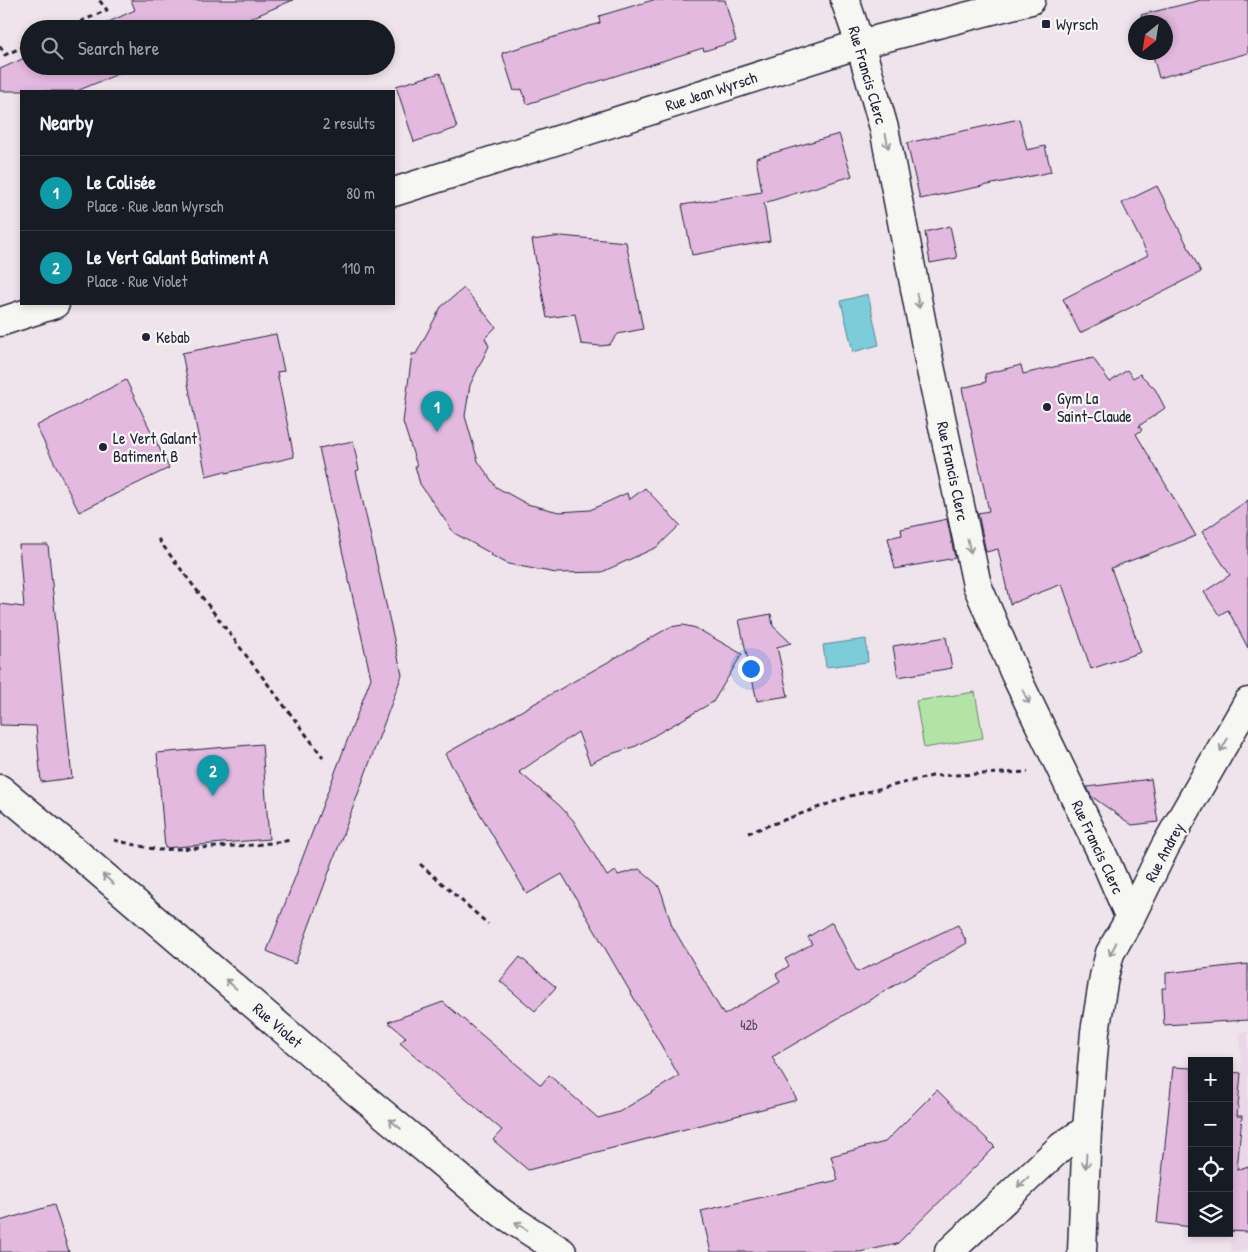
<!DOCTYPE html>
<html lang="en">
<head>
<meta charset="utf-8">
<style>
	:root { --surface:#171b24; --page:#20242c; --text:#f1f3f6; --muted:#9ea1a6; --line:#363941; --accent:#0b8043 }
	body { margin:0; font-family:"Patrick Hand",sans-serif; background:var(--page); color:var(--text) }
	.controls { position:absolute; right:15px; bottom:15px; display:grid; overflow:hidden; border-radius:0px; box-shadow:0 2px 8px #0003 }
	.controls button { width:45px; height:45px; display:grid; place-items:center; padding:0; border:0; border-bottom:1px solid var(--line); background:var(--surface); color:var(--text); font:25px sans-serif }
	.compass { position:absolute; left:1128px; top:15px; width:45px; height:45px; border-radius:50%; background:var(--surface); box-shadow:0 2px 8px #0003; rotate:210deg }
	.you { position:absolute; left:750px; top:668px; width:18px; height:18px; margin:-12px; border:4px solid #fff; border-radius:50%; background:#1a73e8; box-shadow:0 0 0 8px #1a73e833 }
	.badge { display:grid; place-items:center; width:32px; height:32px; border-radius:50%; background:var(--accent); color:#fff; font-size:16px; font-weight:700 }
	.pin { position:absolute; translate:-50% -41px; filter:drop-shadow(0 1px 2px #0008) }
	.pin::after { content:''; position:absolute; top:26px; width:18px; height:15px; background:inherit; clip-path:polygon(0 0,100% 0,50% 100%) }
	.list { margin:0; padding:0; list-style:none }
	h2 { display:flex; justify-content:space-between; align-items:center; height:65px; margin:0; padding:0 20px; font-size:21px }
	h2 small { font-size:16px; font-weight:400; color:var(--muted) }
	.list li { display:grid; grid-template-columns:32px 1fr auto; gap:15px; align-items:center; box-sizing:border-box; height:75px; padding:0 20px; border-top:1px solid var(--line) }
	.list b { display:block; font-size:19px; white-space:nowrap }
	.list p { margin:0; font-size:16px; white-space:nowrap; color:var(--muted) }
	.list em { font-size:16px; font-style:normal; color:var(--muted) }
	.icon { flex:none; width:28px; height:28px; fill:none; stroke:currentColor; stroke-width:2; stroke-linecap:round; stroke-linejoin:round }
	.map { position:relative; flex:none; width:1248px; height:1252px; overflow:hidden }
	.search { position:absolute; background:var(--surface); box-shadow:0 2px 8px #0003; left:20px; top:20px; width:375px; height:55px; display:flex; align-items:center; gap:12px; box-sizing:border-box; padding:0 18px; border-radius:28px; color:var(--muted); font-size:19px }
	.panel { position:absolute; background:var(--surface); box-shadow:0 2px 8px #0003; left:20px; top:90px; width:375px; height:215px; border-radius:0px }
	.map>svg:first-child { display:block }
	.built { fill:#ecd7e8 }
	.green { fill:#b1e4a5; stroke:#6a8370 }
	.water { fill:#7dccd9; stroke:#59889a }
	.building { fill:#e3b9df; stroke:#22223b }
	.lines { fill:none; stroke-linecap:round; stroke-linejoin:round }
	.street-casing { stroke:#22223b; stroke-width:31 }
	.path { stroke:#22223b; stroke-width:3; stroke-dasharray:5 4; stroke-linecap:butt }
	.street { stroke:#f6f6f2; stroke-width:28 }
	.oneway { stroke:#9797a0 }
	.poi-dot { fill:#22223b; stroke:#f6f6f2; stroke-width:2 }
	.labels { text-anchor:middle; stroke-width:4.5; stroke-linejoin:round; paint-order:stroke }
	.number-label { font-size:14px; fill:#524864 }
	.poi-label { font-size:16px; fill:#22223b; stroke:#f6f6f2; text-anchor:start }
	.street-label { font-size:16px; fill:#22223b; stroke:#f6f6f2 }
</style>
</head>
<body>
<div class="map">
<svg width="1248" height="1252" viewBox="0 0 1248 1252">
	<rect width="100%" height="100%" fill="#f0e4ec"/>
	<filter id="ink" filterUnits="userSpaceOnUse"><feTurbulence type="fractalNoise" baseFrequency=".02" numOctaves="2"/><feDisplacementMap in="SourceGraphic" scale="10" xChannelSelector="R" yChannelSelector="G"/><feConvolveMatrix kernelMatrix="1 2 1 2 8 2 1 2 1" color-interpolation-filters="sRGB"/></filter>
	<g filter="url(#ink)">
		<!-- built -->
		<path class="built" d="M1240 1032H1248V1249L1240 1252H1232L1229 1231 1242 1116H1237L1241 1073Z"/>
		<!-- green -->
		<path class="green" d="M975 692 983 738 924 748 916 701Z"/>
		<!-- water -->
		<g class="water">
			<path d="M868 294 879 345 853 352 841 301Z"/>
			<path d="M866 639 868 662 826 667 823 645Z"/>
		</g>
		<!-- building -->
		<g class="building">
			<path d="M131 0H293L226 29H93L135 10Z"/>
			<path d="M653 0H725L736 41 704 51 703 48 527 104 522 89 514 91 502 53 600 23 599 16Z"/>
			<path d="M1201 0H1248V53L1159 78 1152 52H1166V22H1143L1141 15Z"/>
			<path d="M29 56V66H137L77 91H0V69Z"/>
			<path d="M440 73 457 128 414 142 396 86Z"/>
			<path d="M1019 119 1027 150 1045 146 1051 172 920 199 907 143Z"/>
			<path d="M839 134 852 176 764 203 770 241 692 255 682 205 762 192 756 158Z"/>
			<path d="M1157 186 1201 272 1080 333 1063 299 1148 255 1122 203Z"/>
			<path d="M950 226 957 258 930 263 925 232Z"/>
			<path d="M561 236 626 242 643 329 618 334 609 345 600 346 581 344 575 314 547 318 532 240Z"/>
			<path d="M464 288 496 327 485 338 489 346 470 385 465 416 478 461 496 487 527 504 559 512 590 510 627 493 629 500 645 488 680 525 657 547 602 572 556 573 508 564 491 555 492 554 454 533 420 484 415 466H417L403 422 412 354H416L441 307Z"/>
			<path d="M276 334 284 371 277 372 294 457 226 473 225 471 206 476 182 353Z"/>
			<path d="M1093 358 1110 382 1127 370 1133 378 1140 374 1155 389 1165 408 1139 426 1142 430 1136 434 1196 536 1111 568 1141 652 1091 669 1062 584 1010 604 998 549 986 552 978 513 989 511 962 388 986 382 985 374 1021 365 1023 374Z"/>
			<path d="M126 380 169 468 79 512 36 426Z"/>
			<path d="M353 441 359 470 356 471 402 675 295 964 267 951 371 678 319 448Z"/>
			<path d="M1248 500V648L1228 610 1219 615 1204 592 1230 575 1202 532Z"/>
			<path d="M947 519 955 558 895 569 888 538 902 535 901 529Z"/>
			<path d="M19 545H48L72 778 41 782 36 726 0 725V604L24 607Z"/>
			<path d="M771 614 773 626 791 643 777 647 788 696 757 701 739 620Z"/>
			<path d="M683 625 696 628 742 654 713 702 636 746 605 756 590 764 578 732 519 772 559 805 573 820 607 876 616 871 618 875 639 869 658 885 662 894 672 926 724 1015 780 982 776 974 789 966 785 959 812 944 808 937 832 922 857 972 958 925 967 943 772 1057 797 1100 528 1170 493 1140 502 1130 400 1043 406 1037 388 1022 443 1002 541 1085 549 1075 598 1118 619 1112 679 1076 562 874 527 894 445 754 670 627Z"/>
			<path d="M946 637 952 668 898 677 893 646Z"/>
			<path d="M262 744 269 839 165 848 157 753Z"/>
			<path d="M1151 779 1158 822 1132 825 1091 796 1087 787Z"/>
			<path d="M520 957 556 987 535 1011 500 981Z"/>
			<path d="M1248 964V1020L1164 1025 1162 988H1166V973Z"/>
			<path d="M1173 1067 1192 1068V1227L1157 1223Z"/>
			<path d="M1229 1072 1241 1073 1237 1116H1242L1237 1170 1248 1166V1232L1229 1231Z"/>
			<path d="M937 1090 995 1147 897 1244 860 1252H711L701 1211 838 1180 831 1156 885 1142Z"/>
			<path d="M54 1205 69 1252H0V1221Z"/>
		</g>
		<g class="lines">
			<defs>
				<g id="street">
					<path d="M845 0 860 44 884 128 929 361 977 585 1015 674 1105 860 1130 918"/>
					<path d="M394 192 860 44 1031 0"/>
					<path d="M0 322 55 304"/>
					<path d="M0 789 76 852 321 1062 502 1213 562 1252"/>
					<path d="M949 1252 1062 1146 1087 1129"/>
					<path d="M1082 1252 1087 1129 1095 1032 1104 977 1110 953 1130 918 1165 847 1248 702"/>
				</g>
			</defs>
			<!-- street casing -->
			<use href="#street" class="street-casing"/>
			<!-- path -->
			<g class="path">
				<path d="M64 29 107 10 99 0"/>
				<path d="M0 46 5 55 29 44"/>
				<path d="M158 539 323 757"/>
				<path d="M748 833 850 796 932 776 1028 772"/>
				<path d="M114 840 158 850 255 845 292 840"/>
				<path d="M420 864 488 924"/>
			</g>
			<!-- street -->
			<use href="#street" class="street"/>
		</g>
		<!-- one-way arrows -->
		<defs><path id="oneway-shaft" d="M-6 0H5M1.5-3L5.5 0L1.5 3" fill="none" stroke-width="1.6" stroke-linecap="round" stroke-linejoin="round" transform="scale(1.25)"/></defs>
		<g class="oneway">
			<use href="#oneway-shaft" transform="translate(887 141) rotate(79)"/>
			<use href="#oneway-shaft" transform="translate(918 301) rotate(79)"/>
			<use href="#oneway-shaft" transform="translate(969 546) rotate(78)"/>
			<use href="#oneway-shaft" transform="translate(1026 697) rotate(64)"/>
			<use href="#oneway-shaft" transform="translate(1224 745) rotate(120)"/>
			<use href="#oneway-shaft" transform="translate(108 879) rotate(-139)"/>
			<use href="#oneway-shaft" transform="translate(1113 949) rotate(117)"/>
			<use href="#oneway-shaft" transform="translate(231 984) rotate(-139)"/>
			<use href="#oneway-shaft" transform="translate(395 1124) rotate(-140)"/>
			<use href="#oneway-shaft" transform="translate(1086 1161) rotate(93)"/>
			<use href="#oneway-shaft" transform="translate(1023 1182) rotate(137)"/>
			<use href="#oneway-shaft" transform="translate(521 1226) rotate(-147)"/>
		</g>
	</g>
	<!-- markers -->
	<g class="poi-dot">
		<rect x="1041" y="19" width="10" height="10" rx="2.5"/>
		<circle cx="146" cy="337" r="5"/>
		<circle cx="1047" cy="407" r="5"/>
		<circle cx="103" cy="447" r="5"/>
	</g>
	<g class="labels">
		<!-- number labels -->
		<g class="number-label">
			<text x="749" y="1030">42b</text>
		</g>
		<!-- poi labels -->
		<g class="poi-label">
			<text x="1056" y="30">Wyrsch</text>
			<text x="156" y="343">Kebab</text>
			<text x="1057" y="404">Gym La<tspan x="1057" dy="18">Saint-Claude</tspan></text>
			<text x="113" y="444">Le Vert Galant<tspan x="113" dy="18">Batiment B</tspan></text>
		</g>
		<!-- street labels -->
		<g class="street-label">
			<text transform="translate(868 75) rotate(74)" y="6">Rue Francis Clerc</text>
			<text transform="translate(711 91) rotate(-18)" y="6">Rue Jean Wyrsch</text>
			<text transform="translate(953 471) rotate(78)" y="6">Rue Francis Clerc</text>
			<text transform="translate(1098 847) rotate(65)" y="6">Rue Francis Clerc</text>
			<text transform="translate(1164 852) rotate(-62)" y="6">Rue Andrey</text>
			<text transform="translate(278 1025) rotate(41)" y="6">Rue Violet</text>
		</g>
	</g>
</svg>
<div class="controls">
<button>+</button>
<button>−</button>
<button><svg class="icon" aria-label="locate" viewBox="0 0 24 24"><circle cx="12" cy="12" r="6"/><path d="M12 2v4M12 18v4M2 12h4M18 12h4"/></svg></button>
<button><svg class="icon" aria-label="layers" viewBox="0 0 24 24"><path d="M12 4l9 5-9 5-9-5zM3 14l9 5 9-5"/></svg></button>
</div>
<svg class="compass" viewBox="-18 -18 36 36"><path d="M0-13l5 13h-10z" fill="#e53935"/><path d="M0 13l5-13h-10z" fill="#9ea1a6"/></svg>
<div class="you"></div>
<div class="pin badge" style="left:437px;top:432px;background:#0f9aa8">1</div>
<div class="pin badge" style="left:213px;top:796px;background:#0f9aa8">2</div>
<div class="search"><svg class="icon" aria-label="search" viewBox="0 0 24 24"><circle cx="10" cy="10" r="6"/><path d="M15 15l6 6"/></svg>Search here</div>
<section class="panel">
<h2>Nearby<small>2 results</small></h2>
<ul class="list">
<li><span class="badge" style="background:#0f9aa8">1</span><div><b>Le Colisée</b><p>Place · Rue Jean Wyrsch</p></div><em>80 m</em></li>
<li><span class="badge" style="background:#0f9aa8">2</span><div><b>Le Vert Galant Batiment A</b><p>Place · Rue Violet</p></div><em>110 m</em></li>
</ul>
</section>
</div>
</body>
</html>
